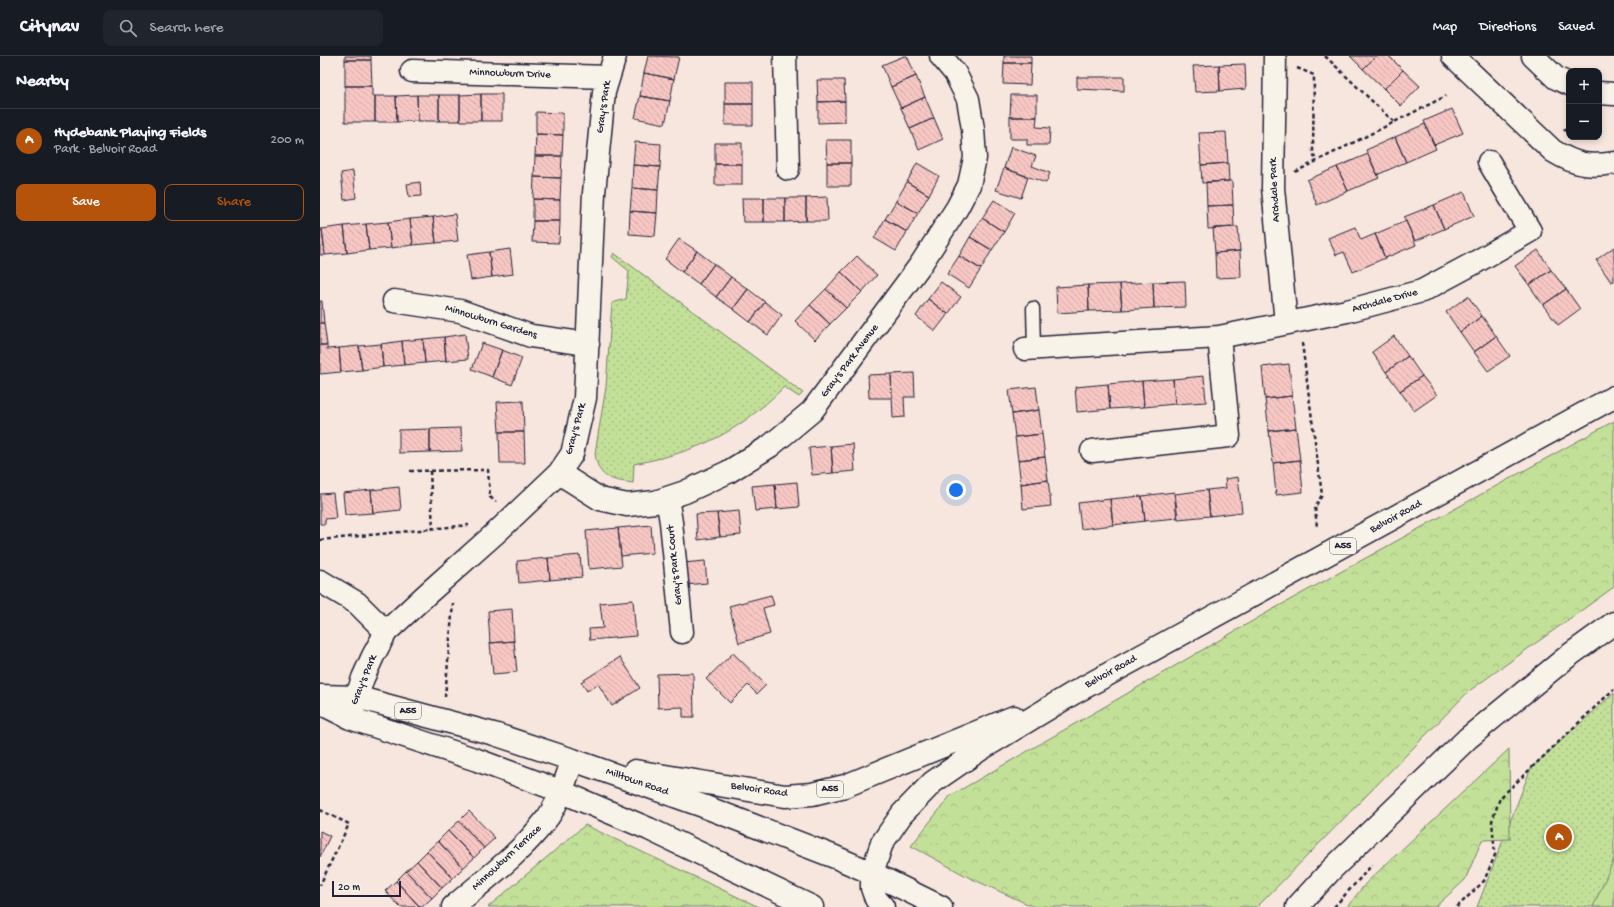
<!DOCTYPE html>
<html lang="en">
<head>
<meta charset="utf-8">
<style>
  :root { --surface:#171b24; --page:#20242c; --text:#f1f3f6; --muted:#9ea1a6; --line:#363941; --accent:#b45309 }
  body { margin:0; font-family:"Gochi Hand",sans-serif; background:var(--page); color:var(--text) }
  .controls { position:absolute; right:12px; top:12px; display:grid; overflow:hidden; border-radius:8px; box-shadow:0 2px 6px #0003 }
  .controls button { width:36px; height:36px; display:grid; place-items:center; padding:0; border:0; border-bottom:1px solid var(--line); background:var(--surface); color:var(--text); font:20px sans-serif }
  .scale { position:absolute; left:12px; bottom:10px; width:69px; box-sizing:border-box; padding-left:4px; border:2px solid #22223b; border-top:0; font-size:11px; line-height:14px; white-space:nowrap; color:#22223b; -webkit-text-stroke:3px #f7f3e8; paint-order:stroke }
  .you { position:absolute; left:636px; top:434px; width:14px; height:14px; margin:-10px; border:3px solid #fff; border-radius:50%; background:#1a73e8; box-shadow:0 0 0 6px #1a73e833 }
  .badge { display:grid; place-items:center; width:26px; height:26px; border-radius:50%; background:var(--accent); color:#fff; font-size:13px; font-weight:700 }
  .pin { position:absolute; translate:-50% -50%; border:2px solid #fff; box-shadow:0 1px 4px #0006 }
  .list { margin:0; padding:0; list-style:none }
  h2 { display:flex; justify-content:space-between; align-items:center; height:52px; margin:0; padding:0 16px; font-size:17px }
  h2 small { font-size:13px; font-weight:400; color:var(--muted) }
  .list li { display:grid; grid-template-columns:26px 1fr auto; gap:12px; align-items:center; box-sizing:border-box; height:64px; padding:0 16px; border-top:1px solid var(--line) }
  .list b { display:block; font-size:15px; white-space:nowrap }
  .list p { margin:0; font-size:13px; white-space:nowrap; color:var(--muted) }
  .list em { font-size:13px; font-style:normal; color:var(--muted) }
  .actions { display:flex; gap:8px; padding:12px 16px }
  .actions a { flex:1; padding:9px 0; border:1px solid var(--accent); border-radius:8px; text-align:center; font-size:14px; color:var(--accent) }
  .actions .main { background:var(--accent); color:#fff }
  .icon { flex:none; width:22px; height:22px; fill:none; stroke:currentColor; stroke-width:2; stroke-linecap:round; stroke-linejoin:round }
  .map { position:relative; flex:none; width:1294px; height:851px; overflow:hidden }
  header { display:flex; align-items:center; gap:24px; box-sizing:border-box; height:56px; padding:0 20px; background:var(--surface); border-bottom:1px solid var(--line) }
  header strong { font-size:19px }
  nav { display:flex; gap:22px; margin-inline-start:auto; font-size:14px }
  .search { width:280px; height:36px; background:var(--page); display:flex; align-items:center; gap:10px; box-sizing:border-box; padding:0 14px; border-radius:8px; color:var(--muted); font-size:15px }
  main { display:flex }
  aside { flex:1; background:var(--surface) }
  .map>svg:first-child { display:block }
  .grass { fill:url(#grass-dots); stroke:#72816a }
  .forest { fill:url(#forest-crowns); stroke:#72816a }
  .pitch { fill:#c3e098; stroke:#72816a }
  .building { fill:url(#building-back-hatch); stroke:#22223b }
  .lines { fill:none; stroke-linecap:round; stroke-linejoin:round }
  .service-casing { stroke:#22223b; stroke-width:15 }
  .minor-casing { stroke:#22223b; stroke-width:25 }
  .trunk-casing { stroke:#22223b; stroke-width:25 }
  .path { stroke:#22223b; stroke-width:2.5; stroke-dasharray:4 3; stroke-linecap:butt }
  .service { stroke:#f7f3e8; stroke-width:12 }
  .minor { stroke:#f7f3e8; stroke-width:22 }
  .trunk { stroke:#f7f3e8; stroke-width:22 }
  .labels { text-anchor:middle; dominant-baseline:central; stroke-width:3.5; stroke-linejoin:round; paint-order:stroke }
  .shield { fill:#f7f3e8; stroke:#62616f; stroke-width:1 }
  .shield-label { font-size:10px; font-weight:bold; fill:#22223b }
  .street-label { font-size:11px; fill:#22223b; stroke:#f7f3e8 }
</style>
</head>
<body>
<header>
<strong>Citynav</strong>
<div class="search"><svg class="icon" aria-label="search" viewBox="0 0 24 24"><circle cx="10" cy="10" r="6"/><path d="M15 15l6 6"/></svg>Search here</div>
<nav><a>Map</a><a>Directions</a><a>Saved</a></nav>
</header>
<main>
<aside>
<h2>Nearby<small></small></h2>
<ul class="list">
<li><span class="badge">A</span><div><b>Hydebank Playing Fields</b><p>Park · Belvoir Road</p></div><em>200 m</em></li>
</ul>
<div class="actions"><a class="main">Save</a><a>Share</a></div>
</aside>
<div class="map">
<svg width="1294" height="851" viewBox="0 0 1294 851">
  <defs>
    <pattern id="grass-dots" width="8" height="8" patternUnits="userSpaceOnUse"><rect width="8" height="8" fill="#c3e098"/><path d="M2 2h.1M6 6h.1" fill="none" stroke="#a7c084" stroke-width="1.8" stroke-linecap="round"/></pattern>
    <pattern id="forest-crowns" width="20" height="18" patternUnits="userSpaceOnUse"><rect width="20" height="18" fill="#c3e098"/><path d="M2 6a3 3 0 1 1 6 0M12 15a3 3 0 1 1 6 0" fill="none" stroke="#a7c084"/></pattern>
    <pattern id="building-back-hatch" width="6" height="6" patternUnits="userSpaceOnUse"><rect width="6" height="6" fill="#f7c7c3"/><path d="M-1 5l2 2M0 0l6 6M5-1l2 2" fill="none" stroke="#d3aba8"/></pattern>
  </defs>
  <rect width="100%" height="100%" fill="#f7e6dd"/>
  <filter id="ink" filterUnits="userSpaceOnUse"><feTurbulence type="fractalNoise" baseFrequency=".025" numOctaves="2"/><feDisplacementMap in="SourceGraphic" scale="8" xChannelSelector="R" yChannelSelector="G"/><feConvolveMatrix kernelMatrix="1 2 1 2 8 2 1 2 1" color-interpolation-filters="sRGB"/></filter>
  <g filter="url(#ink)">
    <path class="grass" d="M294,197L483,337L479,341L464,331C416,378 380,395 314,408L313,427C291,424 278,423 275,397L286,331L292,247L306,243L309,215L292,201Z
      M1294,637V851H1157L1211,712Z"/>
    <path class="forest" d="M1294,365V531L1149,635L937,851H714L650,822L591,790L630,740L948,556Z
      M1189,693L1190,783L1162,784L1145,824L1115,851H1027L1046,827Z
      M265,769L439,851H168Z"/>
    <path class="pitch" d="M1294,803V851H1273Z"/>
    <path class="building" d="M25,0H51V4H25Z
      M328,0L359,1L354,23L324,17Z
      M584,0H587L596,20L571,31L562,9Z
      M684,0H711V7H684Z
      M1030,0H1056L1043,13Z
      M1056,0H1069L1083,14L1064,33L1043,13Z
      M25,4H51L52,30H25Z
      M684,7H711L710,29L683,28Z
      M925,8L926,33L900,35L899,9Z
      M899,9L900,35L875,36L873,10Z
      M1083,14L1100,30L1081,50L1064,33Z
      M324,17L354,23L350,45L320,40Z
      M596,20L605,41L581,52L571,31Z
      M757,21H804V35L757,33Z
      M497,24H524L525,45L498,46Z
      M405,26H433V48H405Z
      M25,30H52V40H55V66H25Z
      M161,38H182V65H161Z
      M161,38V65H140V39Z
      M97,39H119V65H98Z
      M97,39L98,65L77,66L76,40Z
      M119,39H140V65H119Z
      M691,39H717V61H690Z
      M55,40H76L77,66H55Z
      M320,40L350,45L345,68L315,62Z
      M605,41L614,62L590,73L581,52Z
      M525,45V66L498,67V46Z
      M405,48H433V69H405Z
      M1132,53L1143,77L1114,89L1104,65Z
      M216,56L243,57V79L216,78Z
      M690,61H717L716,71L730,72L729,89H707V83H690Z
      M614,62L623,83L599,94L590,73Z
      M1105,68L1116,93L1086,106L1075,81Z
      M906,76L908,107L881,109L879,77Z
      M216,78L243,79L242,100H215Z
      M1075,81L1086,106L1057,119L1046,94Z
      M506,84H531V107H507Z
      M315,86L341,88L340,111L313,109Z
      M395,87H422V108H395Z
      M691,91L716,100L712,110L730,117L726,127L684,112Z
      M1048,98L1059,122L1028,135L1017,111Z
      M215,100H242L241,122L214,121Z
      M507,107H531V130H507Z
      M597,107L619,120L609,139L587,126Z
      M908,107L909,125L882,127L881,109Z
      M395,108H422V129H395Z
      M313,109L340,111L338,134L312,132Z
      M1017,111L1028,135L997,149L987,124Z
      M684,112L708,121L701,142L676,134Z
      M33,115L36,142L24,144L21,117Z
      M214,121L241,122L240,144L213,143Z
      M909,125H912L913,149L887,150L886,126Z
      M100,126L101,140L89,141L87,128Z
      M587,126L609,139L598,157L576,145Z
      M312,132L338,134L337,157L310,155Z
      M1144,136L1154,160L1124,173L1114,149Z
      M507,141L508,165H486V142Z
      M422,142H444V166H423Z
      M444,142H465V166H444Z
      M465,142H486V165L465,166Z
      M213,143L240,144V165H213Z
      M674,144L695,157L684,176L662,162Z
      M576,145L598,157L587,176L565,163Z
      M913,149L914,171L888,173L887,150Z
      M1114,149L1124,173L1095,185L1084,161Z
      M310,155L337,157L335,180L309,178Z
      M135,158L138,185L116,187L113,161Z
      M113,161L116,187L93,189L90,163Z
      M662,162L684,176L672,194L650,181Z
      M90,163L93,189L71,192L68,166Z
      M565,163L587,176L576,195L554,182Z
      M213,165H240L239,187L212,186Z
      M1086,165L1096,189L1065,202L1055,178Z
      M68,166L71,192L49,194L46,168Z
      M46,168L49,194L27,197L24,170Z
      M24,170L27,197L5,199L2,173Z
      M914,171H918L920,195L895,197L893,172Z
      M1035,171L1041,184L1055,178L1065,202L1033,216L1024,196L1016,199L1008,182Z
      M0,173H2L5,199H0Z
      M650,181L672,194L661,213L639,200Z
      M359,183L377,195L362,216L345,203Z
      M1294,191V225L1291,226L1276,204Z
      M190,193L193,218L172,221L169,196Z
      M1218,194L1231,214L1209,229L1195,210Z
      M377,195L394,208L379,228L362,216Z
      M920,195L921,221L896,222L895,197Z
      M169,196L172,221L151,224L147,199Z
      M537,200L557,219L542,236L521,216Z
      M639,200L661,213L649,232L627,218Z
      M394,208L411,221L396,241L379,228Z
      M1231,214L1246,233L1223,249L1209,229Z
      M521,216L542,236L526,252L506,233Z
      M411,221L428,233L413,253L396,241Z
      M865,225L866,251L834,252L833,226Z
      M621,226L641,241L628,258L608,243Z
      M833,226L834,252L802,254L800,228Z
      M800,228L802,254L769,255L768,229Z
      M768,229L769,255L737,257L736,231Z
      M428,233L445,246L430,266L413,253Z
      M506,233L526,252L510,268L490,249Z
      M1246,233L1260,253L1238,269L1223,249Z
      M1148,240L1162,260L1140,276L1126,256Z
      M608,243L628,258L615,275L596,260Z
      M0,245H2L4,267H0Z
      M445,246L462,259L448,279L430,266Z
      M490,249L510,268L495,284L475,265Z
      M1162,260L1176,280L1154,296L1140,276Z
      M0,267H4L7,289H0Z
      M145,278L148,303L126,305L124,281Z
      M1074,280L1088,300L1066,316L1052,296Z
      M1176,280L1190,300L1168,315L1154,296Z
      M124,281L126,305L105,307L103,283Z
      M103,283L105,307L84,309L82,285Z
      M82,285L84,309L63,311L61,288Z
      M162,287L182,294L172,321L152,313Z
      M61,288L63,311L42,314L39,290Z
      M0,289H7V293L19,292L21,316L0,318Z
      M39,290L42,314L21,316L19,292Z
      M182,294L202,302L192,329L172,321Z
      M1088,300L1102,320L1080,335L1066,316Z
      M969,308L972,340L945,343L942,311Z
      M594,317L595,341H584L585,361L573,362L571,318Z
      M571,318L572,342H549L548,319Z
      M884,320L886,346L855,348L853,323Z
      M1102,320L1117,339L1094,355L1080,335Z
      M853,323L855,348L824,351L822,325Z
      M822,325L824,351L790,353L788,328Z
      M788,328L790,353L757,356L755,331Z
      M716,331L719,354L692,358L689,334Z
      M972,340L976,372L949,375L945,343Z
      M203,345L204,376H179L177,346Z
      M719,354L722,378L695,381L692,358Z
      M141,372L142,395L110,396V373Z
      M976,372L980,404L953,407L949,375Z
      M110,373V396L79,397V374Z
      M179,376H204L205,407H180Z
      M722,378L725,401L698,404L695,381Z
      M533,388L535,415L513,417L511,390Z
      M511,390L513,417L492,419L489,392Z
      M725,401L728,424L701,428L698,404Z
      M980,404L983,436L956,439L953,407Z
      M918,421L922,456L890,460L887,434L906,432L905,423Z
      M728,424L731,450L703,453L701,428Z
      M477,426L479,451L457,453L455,428Z
      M455,428L457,453L435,455L432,430Z
      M79,431L81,454L53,457L51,434Z
      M51,434L53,457L25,459L23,437Z
      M887,434L890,460L858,463L855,438Z
      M854,436L857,462L825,465L822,440Z
      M13,437L16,462L5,463V468H0V438Z
      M822,440L825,465L793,469L790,443Z
      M790,443L793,469L761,473L758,447Z
      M419,455L421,479L400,481L397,457Z
      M397,457L400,481L378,484L376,458Z
      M331,469L333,497L301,500L298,472Z
      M298,472L302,510L269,513L266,475Z
      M260,499L262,521L230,524L228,502Z
      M228,502L230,524L199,527L197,505Z
      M385,505L387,527L365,529L363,507Z
      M451,539L454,549L443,552L450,578L419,587L409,550Z
      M313,544L316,580L270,584L269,573L283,572L280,547Z
      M192,553L194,585L170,587L168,555Z
      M194,585L197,616L173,618L170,587Z
      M413,597L446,629L437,638L428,629L410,647L386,623Z
      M300,601L320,632L292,650L278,628L267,635L261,626Z
      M373,617L374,661H363V651L338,652L337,618Z
      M149,755L175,782L164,792L139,765Z
      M139,765L164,792L154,802L128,775Z
      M0,775L10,780L0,801Z
      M128,775L154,802L143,812L118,785Z
      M118,785L143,812L133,822L107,795Z
      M107,795L133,822L122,832L97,805Z
      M97,805L122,832L112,842L86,815Z
      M86,815L112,842L102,851H100L76,825Z
      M76,825L100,851H80L65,835Z"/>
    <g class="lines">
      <defs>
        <path id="service" d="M713,252L714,293"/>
        <path id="minor" d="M465,0L468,113
          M955,0L953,132L966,267
          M1133,0L1233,95C1256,109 1269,111 1294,107
          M1213,0L1236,22L1249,28
          M92,15L288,21
          M1279,37L1294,38
          M74,245L140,255L211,280L268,288
          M705,293L899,281L1027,255L1102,235L1156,206L1210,175L1169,106
          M772,395L909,380L899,281
          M239,417L280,443L307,449L335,446L365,436L408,416L450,390L492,355L601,208L637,152L649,129L655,102L653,73L648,43L635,17L621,0
          M347,442L351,466L362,576
          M0,525L37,547L66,576
          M31,659L43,622L53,600L66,576L107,538L179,474L239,417L252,398L265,342L274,137L284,36L295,0
          M133,851C163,825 201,797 225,765C239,748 245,724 253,704"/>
        <path id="trunk" d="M0,640L36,641L174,678L253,704L383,750L515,801L552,817L621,851
          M0,647L30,662L157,704L240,735L329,773L492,851
          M315,715L465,740L492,738L525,730L694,661
          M563,851L556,843L552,832V817L562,787L582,758L613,726L661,693L752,638L1294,341
          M977,851L1012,813L1148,682L1247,601L1294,567"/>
      </defs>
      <use href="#service" class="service-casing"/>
      <use href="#minor" class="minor-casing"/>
      <use href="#trunk" class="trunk-casing"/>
      <path class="path" d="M1005,0L1074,66
        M977,12L994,19L993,96L996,105
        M1244,75L1249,70
        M975,116L1126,40
        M982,287L1002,439L995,451L997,472
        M90,415L168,414L170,441L176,446
        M110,415L113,473
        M0,484L149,469
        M125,641L133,547
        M0,754L29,768L0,829
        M1014,851L1052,809
        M1137,851L1164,825L1175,799L1172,765L1180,742L1294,633"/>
      <use href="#service" class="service"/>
      <use href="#minor" class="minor"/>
      <use href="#trunk" class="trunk"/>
    </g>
  </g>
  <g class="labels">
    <g class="shield">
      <rect x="1010" y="482" width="26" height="16" rx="3"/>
      <rect x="75" y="647" width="26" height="16" rx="3"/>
      <rect x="497" y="725" width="26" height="16" rx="3"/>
    </g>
    <g class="shield-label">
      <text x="1023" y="490">A55</text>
      <text x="88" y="655">A55</text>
      <text x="510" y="733">A55</text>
    </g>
    <g class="street-label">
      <text transform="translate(190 18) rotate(2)">Minnowburn Drive</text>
      <text transform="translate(284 51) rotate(-82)">Gray's Park</text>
      <text transform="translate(955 134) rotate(-93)">Archdale Park</text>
      <text transform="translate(1065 245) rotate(-15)">Archdale Drive</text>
      <text transform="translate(171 266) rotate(17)">Minnowburn Gardens</text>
      <text transform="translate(530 305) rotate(-53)">Gray's Park Avenue</text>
      <text transform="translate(256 373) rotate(-75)">Gray's Park</text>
      <text transform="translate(1076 461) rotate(-29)">Belvoir Road</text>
      <text transform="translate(355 509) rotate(-96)">Gray's Park Court</text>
      <text transform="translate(791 616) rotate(-29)">Belvoir Road</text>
      <text transform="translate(44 624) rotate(-68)">Gray's Park</text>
      <text transform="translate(317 726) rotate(19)">Milltown Road</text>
      <text transform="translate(439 734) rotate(8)">Belvoir Road</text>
      <text transform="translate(187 802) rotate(-43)">Minnowburn Terrace</text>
    </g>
  </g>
</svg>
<div class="controls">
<button>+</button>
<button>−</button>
</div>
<div class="scale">20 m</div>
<div class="you"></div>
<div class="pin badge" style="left:1239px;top:781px">A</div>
</div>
</main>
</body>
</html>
